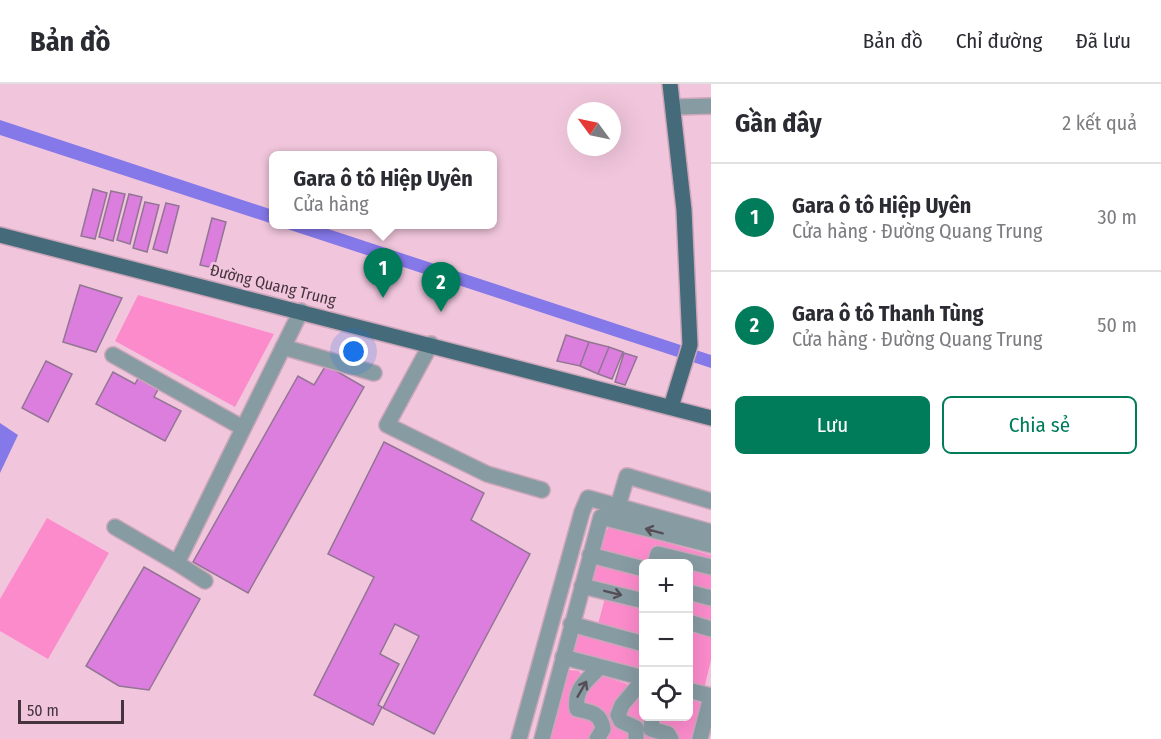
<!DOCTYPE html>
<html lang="vi">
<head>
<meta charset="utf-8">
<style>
  :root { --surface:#fff; --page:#f7f7f7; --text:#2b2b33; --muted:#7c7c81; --line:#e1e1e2; --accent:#007c5a }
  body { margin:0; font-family:"Fira Sans Condensed",sans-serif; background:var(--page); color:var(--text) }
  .controls { position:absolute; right:18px; bottom:18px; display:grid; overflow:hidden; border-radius:9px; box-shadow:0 6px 24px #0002 }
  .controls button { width:54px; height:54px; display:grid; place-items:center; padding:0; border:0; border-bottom:2px solid var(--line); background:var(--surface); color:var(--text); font:30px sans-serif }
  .compass { position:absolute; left:567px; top:18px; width:54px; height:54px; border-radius:50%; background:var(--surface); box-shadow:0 6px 24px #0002; rotate:303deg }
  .scale { position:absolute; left:18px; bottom:15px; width:106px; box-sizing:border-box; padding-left:6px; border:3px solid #45343d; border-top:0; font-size:16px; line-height:21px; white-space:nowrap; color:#45343d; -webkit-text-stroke:4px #f1c6dc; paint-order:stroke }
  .you { position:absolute; left:354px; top:268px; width:21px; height:21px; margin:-15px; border:4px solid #fff; border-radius:50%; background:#1a73e8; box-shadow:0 0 0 9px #1a73e833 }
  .badge { display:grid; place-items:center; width:39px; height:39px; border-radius:50%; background:var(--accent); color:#fff; font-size:20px; font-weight:700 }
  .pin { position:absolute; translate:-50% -50px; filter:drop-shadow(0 2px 3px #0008) }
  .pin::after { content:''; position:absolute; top:32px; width:21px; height:18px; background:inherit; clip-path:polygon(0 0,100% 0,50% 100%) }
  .popup { position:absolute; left:269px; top:67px; width:228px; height:78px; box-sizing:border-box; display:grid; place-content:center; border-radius:9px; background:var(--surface); filter:drop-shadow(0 2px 4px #0005); font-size:20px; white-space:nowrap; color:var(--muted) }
  .popup b { font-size:22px; color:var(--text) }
  .popup::after { content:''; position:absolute; left:50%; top:100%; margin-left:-12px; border:12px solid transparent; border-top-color:var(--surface) }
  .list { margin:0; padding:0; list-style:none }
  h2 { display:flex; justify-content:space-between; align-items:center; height:78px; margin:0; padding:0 24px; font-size:26px }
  h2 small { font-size:20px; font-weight:400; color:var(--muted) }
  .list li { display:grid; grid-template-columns:39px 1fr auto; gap:18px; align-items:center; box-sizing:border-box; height:108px; padding:0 24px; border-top:2px solid var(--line) }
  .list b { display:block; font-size:22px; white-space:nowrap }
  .list p { margin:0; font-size:20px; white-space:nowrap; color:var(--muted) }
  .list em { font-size:20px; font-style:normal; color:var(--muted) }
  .actions { display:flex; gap:12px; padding:18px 24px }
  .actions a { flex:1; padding:14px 0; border:2px solid var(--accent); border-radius:9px; text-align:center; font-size:21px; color:var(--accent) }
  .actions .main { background:var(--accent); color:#fff }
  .icon { flex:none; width:33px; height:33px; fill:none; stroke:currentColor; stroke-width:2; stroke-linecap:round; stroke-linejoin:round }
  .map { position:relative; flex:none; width:711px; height:655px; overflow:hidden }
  header { display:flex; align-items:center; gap:36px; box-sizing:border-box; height:84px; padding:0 30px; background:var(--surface); border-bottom:2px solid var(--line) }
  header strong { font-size:28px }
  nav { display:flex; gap:33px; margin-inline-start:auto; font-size:21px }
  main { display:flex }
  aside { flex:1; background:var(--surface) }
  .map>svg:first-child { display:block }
  .green { fill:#fc8bcc }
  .water { fill:#8578e9 }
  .building { fill:#db7ede; stroke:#927593; stroke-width:1.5 }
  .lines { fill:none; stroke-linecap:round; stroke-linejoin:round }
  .minor-casing { stroke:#cba6b9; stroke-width:18 }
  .major-casing { stroke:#cba6b9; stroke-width:18 }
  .minor { stroke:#879ba3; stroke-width:15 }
  .major { stroke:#456a79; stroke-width:15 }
  .oneway { stroke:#564e56 }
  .labels { text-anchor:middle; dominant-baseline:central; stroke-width:5; stroke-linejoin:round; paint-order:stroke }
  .street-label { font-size:16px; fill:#45343d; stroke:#f1c6dc }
</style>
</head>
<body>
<header>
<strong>Bản đồ</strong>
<nav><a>Bản đồ</a><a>Chỉ đường</a><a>Đã lưu</a></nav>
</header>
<main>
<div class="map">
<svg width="711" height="655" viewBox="0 0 711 655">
  <rect width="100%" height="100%" fill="#f1c6dc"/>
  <path class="green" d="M138,211L274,250L235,323L115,257Z
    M47,434L109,469L48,575L0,547V515Z
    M609,443L711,471V476L655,461L650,479L601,471L599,457Z
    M596,480L643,492V512L591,498Z
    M688,482L711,488V510L689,504Z
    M688,512L711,518V536L689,530Z
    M605,514L643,524V552L598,540Z
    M688,546L711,551V576L704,605L689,601Z
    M577,548L643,565V589L572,569Z
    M571,586L579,587L582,591L570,605L569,623L574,629L592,634L596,646L588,655H548L565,587Z
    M598,590L627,600V605L611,628L613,636L630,645L631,655H603L610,637L597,622L582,619L586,603Z
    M643,604L644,632L647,633L665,655H643V645L622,626Z
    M689,615L701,619L691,655H677L656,640L658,633L688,632Z"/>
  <path class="water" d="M0,36L273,126V140L0,51Z
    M275,141H316L711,271V284Z
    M0,339L18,351L0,389Z"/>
  <path class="building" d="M93,105L107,109L95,155L81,152Z
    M111,107L125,110L113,157L99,153Z
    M129,110L142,113L130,160L117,156Z
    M145,118L159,121L147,168L133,164Z
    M166,119L179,122L167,169L153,165Z
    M212,134L226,138L214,184L200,181Z
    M80,201L122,214L96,268L63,258Z
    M566,251L589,258L580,282L557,277Z
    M589,258L609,263L598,290L580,282Z
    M609,263L623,268L612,295L598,290Z
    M624,269L637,273L625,301L615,298Z
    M46,277L72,290L48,338L22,324Z
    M326,281L364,303L248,509L193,478L298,292L314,301Z
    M142,287L162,298L154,313L181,327L165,357L96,320L113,288L135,300Z
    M384,358L484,409L471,436L530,470L434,650L383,624L419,552L395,540L380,570L399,580L378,621L382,623L373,641L314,611L374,493L328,470Z
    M144,483L200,515L149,606L119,602L86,582Z"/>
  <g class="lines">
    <defs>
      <path id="minor" d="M673,23L711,22
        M431,260L387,341L487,390L542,406
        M283,263L374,289
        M113,271L243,344
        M618,422L627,392L711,417
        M115,443L177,479L301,227
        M590,471L644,485
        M177,479L205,497
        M655,480L658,470L711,483
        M582,502L644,517
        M688,508L711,514
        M688,538L711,545
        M571,540L644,560
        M563,573L644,594
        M688,606L711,612
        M652,632L651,645L668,650L671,655
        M519,655L582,428L588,414L711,448
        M542,655L601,433L711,461
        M597,655L603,645C601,629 591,628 577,625C574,605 587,596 600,583
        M636,655V644L621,637L618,631L622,621L644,595
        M700,655L711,613"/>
      <path id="major" d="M670,0L684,126L690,261L671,323
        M0,151L711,334"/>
    </defs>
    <use href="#minor" class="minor-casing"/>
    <use href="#major" class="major-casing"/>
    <use href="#minor" class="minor"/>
    <use href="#major" class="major"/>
  </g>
  <defs><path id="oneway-shaft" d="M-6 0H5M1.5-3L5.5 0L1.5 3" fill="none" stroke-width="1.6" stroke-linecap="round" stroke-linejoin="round" transform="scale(1.5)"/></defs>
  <g class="oneway">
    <use href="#oneway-shaft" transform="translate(654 447) rotate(-165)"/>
    <use href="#oneway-shaft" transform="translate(613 509) rotate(14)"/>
    <use href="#oneway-shaft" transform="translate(582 605) rotate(-60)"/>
  </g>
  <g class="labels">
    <g class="street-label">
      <text transform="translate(273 201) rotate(14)">Đường Quang Trung</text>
    </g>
  </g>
</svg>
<div class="controls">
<button>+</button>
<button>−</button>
<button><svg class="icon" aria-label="locate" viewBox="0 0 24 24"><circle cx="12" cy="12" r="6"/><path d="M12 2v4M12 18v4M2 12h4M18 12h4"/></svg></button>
</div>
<svg class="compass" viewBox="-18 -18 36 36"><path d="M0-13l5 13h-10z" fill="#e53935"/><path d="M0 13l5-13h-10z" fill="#7c7c81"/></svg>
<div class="scale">50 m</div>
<div class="you"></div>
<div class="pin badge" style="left:383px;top:214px">1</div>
<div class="popup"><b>Gara ô tô Hiệp Uyên</b>Cửa hàng</div>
<div class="pin badge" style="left:441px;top:228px">2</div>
</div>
<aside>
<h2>Gần đây<small>2 kết quả</small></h2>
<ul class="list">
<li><span class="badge">1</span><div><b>Gara ô tô Hiệp Uyên</b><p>Cửa hàng · Đường Quang Trung</p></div><em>30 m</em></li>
<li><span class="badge">2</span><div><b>Gara ô tô Thanh Tùng</b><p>Cửa hàng · Đường Quang Trung</p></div><em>50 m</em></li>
</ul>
<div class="actions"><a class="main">Lưu</a><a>Chia sẻ</a></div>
</aside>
</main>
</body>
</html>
